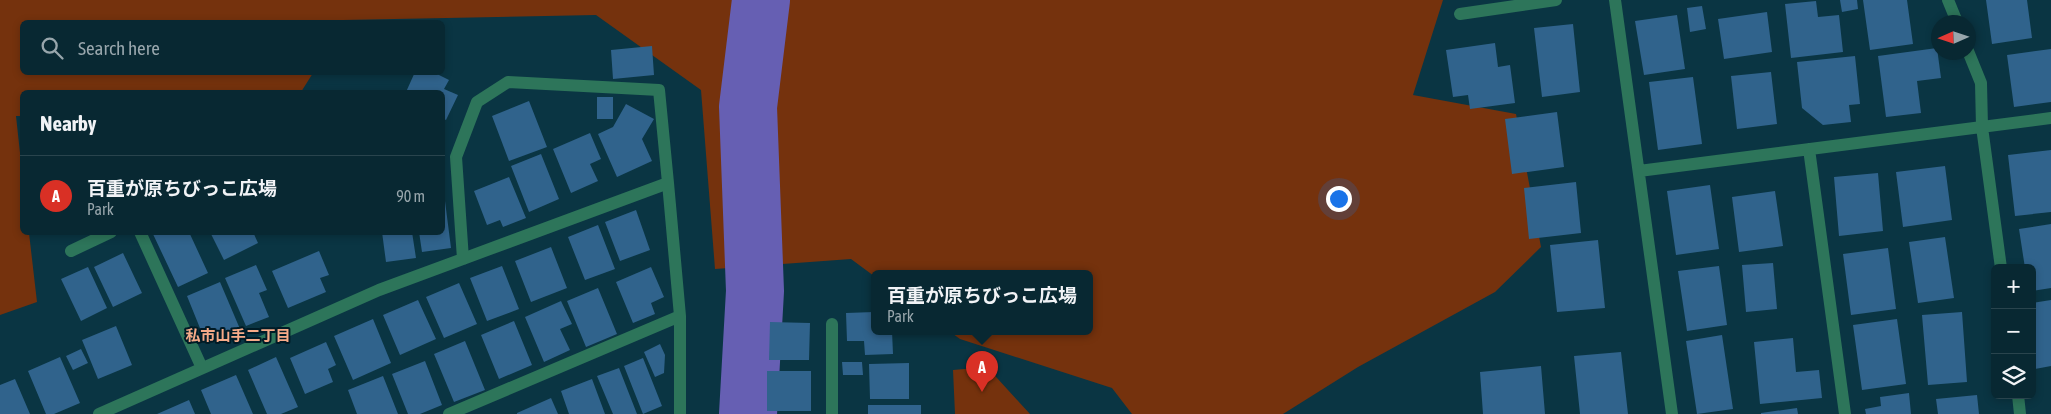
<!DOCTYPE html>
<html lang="en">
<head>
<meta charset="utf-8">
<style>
  :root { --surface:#082832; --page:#16343e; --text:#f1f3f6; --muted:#98a6ac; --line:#29444d; --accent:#d93025 }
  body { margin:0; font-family:"Asap Condensed","Noto Sans JP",sans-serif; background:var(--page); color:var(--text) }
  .controls { position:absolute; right:15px; bottom:15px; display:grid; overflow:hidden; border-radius:8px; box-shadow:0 2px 8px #0003 }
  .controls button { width:45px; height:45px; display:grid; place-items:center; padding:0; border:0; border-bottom:1px solid var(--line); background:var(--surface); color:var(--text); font:25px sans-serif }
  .compass { position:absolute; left:1931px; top:15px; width:45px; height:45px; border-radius:50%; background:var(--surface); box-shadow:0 2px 8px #0003; rotate:267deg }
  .you { position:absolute; left:1338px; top:198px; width:18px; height:18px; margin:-12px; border:4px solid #fff; border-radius:50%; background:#1a73e8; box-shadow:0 0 0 8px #1a73e833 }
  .badge { display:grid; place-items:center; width:32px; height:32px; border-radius:50%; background:var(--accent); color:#fff; font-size:16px; font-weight:700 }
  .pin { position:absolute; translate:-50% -41px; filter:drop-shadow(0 1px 2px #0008) }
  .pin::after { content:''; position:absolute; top:26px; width:18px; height:15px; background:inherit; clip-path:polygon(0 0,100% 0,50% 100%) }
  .popup { position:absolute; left:871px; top:270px; width:222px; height:65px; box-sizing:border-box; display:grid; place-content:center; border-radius:8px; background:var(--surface); filter:drop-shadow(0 1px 4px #0005); font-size:16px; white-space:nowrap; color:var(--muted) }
  .popup b { font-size:19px; color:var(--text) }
  .popup::after { content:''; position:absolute; left:50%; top:100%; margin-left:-10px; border:10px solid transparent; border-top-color:var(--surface) }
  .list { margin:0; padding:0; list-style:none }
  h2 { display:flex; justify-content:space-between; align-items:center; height:65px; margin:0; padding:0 20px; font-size:21px }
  h2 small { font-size:16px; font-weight:400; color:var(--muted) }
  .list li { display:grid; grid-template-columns:32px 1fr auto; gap:15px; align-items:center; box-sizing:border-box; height:80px; padding:0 20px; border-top:1px solid var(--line) }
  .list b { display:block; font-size:19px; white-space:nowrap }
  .list p { margin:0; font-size:16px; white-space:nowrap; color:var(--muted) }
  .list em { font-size:16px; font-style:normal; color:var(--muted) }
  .icon { flex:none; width:28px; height:28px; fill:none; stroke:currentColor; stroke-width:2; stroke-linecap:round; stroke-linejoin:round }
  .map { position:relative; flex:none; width:2051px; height:414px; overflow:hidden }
  .search { position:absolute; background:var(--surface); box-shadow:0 2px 8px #0003; left:20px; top:20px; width:425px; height:55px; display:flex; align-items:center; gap:12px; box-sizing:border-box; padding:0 18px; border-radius:8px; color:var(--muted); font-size:19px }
  .panel { position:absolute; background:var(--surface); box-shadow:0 2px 8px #0003; left:20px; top:90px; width:425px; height:145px; border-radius:8px }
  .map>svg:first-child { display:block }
  .green { fill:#75320d }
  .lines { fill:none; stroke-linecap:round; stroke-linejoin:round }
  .river { stroke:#665fb3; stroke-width:58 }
  .building { fill:#30638c }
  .minor { stroke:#2d755a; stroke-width:12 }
  .labels { text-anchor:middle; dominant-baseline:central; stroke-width:4; stroke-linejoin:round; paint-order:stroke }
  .neighbourhood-label { font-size:15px; font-weight:bold; fill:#f5aa88; stroke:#001b26 }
</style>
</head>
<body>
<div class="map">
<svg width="2051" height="414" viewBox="0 0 2051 414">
  <rect width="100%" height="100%" fill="#0a3543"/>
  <path class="green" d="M0,0H1443L1413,95L1516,114L1541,247L1495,292L1358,367L1283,414H1132L1112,388L960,339L949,331H1090V273H874V276L851,259L715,269L701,90L596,15L344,20L342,22H22V72L313,73L301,92H22V116H16L22,171V232L29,233L37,302L0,315Z
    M987,367L1030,414H955L953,370Z"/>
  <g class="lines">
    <path class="river" d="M748,414L755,291L748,107L761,0"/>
  </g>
  <path class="building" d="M1840,0H1857L1858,9L1842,12Z
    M1863,0H1907L1913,44L1870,50Z
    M1986,0H2027L2032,38L1992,44Z
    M1816,1L1818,17L1839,15L1843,52L1791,58L1785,4Z
    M1702,6L1706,29L1690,32L1687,8Z
    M1767,12L1772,52L1724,59L1718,19Z
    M1677,15L1685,69L1644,75L1635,21Z
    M1573,24L1580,92L1542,97L1534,28Z
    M1495,43L1498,67L1510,65L1515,103L1470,109L1468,95L1453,97L1446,50Z
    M652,46L654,75L613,79L611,50Z
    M1937,48L1941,78L1917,81L1921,113L1886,117L1878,56Z
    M2051,49V102L2014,107L2007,55Z
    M1855,56L1860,104L1849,105L1851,122L1823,125L1802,108L1797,62Z
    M415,72H433L449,80L444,89L458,95L446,120L442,118V92H406Z
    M1771,72L1777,124L1737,129L1731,76Z
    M1693,77L1702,144L1658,150L1649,82Z
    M597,97H613V119H597Z
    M529,101L547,147L509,161L492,116Z
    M626,104L654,119L642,139L652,161L617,177L598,134L613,127Z
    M1557,112L1564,167L1512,174L1505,119Z
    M590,133L601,159L590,164L598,181L571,193L553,149Z
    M2051,150V212L2015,216L2008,155Z
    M541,154L559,199L529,212L511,166Z
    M1945,166L1952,220L1903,227L1896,172Z
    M1878,173L1883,231L1839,236L1834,177Z
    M509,177L526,218L503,227L500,220L487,225L474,191Z
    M1576,182L1581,233L1529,239L1524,188Z
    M1710,185L1719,249L1676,255L1667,191Z
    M1775,191L1783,246L1739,252L1732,197Z
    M442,201H445L451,248L422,252L419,232H442Z
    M636,210L650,250L620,261L605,222Z
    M2051,224V288L2032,291V268H2025L2019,229Z
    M598,225L615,269L585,280L568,237Z
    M152,232H189L208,273L178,287Z
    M210,232H253L258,243L224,260Z
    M382,232H412L416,258L386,262Z
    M1945,237L1954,298L1918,303L1909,242Z
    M1598,240L1605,308L1557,312L1550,245Z
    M551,247L567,288L531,302L515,261Z
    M1888,248L1896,309L1851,315L1843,254Z
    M319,251L329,275L320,278L326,292L288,308L272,271Z
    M123,253L142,293L113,307L94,267Z
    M1773,263L1777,309L1746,312L1742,265Z
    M256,265L267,290L259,293L269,317L246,326L225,278Z
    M502,266L519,309L487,321L470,278Z
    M1719,266L1727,325L1687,331L1678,271Z
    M88,267L107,308L81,321L61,279Z
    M651,267L664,297L651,303L655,314L633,323L616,282Z
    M220,282L240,329L206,343L187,296Z
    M459,283L477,324L444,338L426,297Z
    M598,288L617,334L586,347L567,301Z
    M418,300L436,339L400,355L383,315Z
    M2051,300V366L2035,369L2032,348V303Z
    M561,301L572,324L560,329L570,350L544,362L525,317Z
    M874,312V331H892L893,354L865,355L864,341H847L846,313Z
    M1962,312L1967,382L1928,385L1922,315Z
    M373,319L391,363L353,380L334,336Z
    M1897,319L1906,384L1862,390L1853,325Z
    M514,321L532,365L499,379L481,335Z
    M770,322L810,323L809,360H769Z
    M116,326L132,365L98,379L82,340Z
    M1722,335L1733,409L1697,414L1686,341Z
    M1793,338L1796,372L1819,370L1822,398L1760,404L1754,342Z
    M465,341L485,390L454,402L434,354Z
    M326,342L336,365L328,369L333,382L305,394L290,358Z
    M660,344L665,355L664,373L655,377L644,352Z
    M81,349L88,363L73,370L66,356Z
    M1621,352L1628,414H1580L1574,356Z
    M60,357L80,403L54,414H46L28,371Z
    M276,357L298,407L281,414H267L248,370Z
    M643,358L662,406L643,414L624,366Z
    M425,361L442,405L420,414H408L392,374Z
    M842,362H862L863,375H843Z
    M909,363V399H870L869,364Z
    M1541,366L1545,414H1483L1480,372Z
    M619,368L637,414H613L597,376Z
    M767,371H811V411H767Z
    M236,375L253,414H211L201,390Z
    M383,376L398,414H357L348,390Z
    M15,379L30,414H0V385Z
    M592,379L605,414H569L561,391Z
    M1909,393L1911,414H1866L1865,409L1881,406L1880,397Z
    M1977,395L1979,414H1938L1936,399Z
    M551,398L558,414H517V413Z
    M189,400L195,414H157Z
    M868,405H921V414H868Z
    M1797,408L1798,414H1761V413Z"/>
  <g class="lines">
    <path class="minor" d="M1615,0L1672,414
      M1948,0L1957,22
      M1460,14L1556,0
      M1968,51L1981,83L1982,127L2001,268
      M1809,149L1845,414
      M1639,171L2051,118
      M140,232L202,368
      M71,251L111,232
      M463,259L456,157L477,102L508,82L659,90L668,183
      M832,324V414
      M2018,395L2020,414
      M99,414L379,290L668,183L680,316V414
      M449,414L680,316"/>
  </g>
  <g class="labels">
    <g class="neighbourhood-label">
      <text x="238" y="335">私市山手二丁目</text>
    </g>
  </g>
</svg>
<div class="controls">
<button>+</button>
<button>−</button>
<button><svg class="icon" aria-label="layers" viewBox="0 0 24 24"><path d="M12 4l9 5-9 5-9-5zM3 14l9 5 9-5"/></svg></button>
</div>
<svg class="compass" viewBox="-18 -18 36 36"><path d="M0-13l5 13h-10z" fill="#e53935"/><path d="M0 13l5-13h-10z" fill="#98a6ac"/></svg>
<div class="you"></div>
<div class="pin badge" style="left:982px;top:392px">A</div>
<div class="popup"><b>百重が原ちびっこ広場</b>Park</div>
<div class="search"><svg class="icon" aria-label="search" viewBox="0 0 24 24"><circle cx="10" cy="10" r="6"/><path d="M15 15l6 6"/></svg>Search here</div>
<section class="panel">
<h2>Nearby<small></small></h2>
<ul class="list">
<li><span class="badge">A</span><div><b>百重が原ちびっこ広場</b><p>Park</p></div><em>90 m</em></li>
</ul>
</section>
</div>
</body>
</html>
